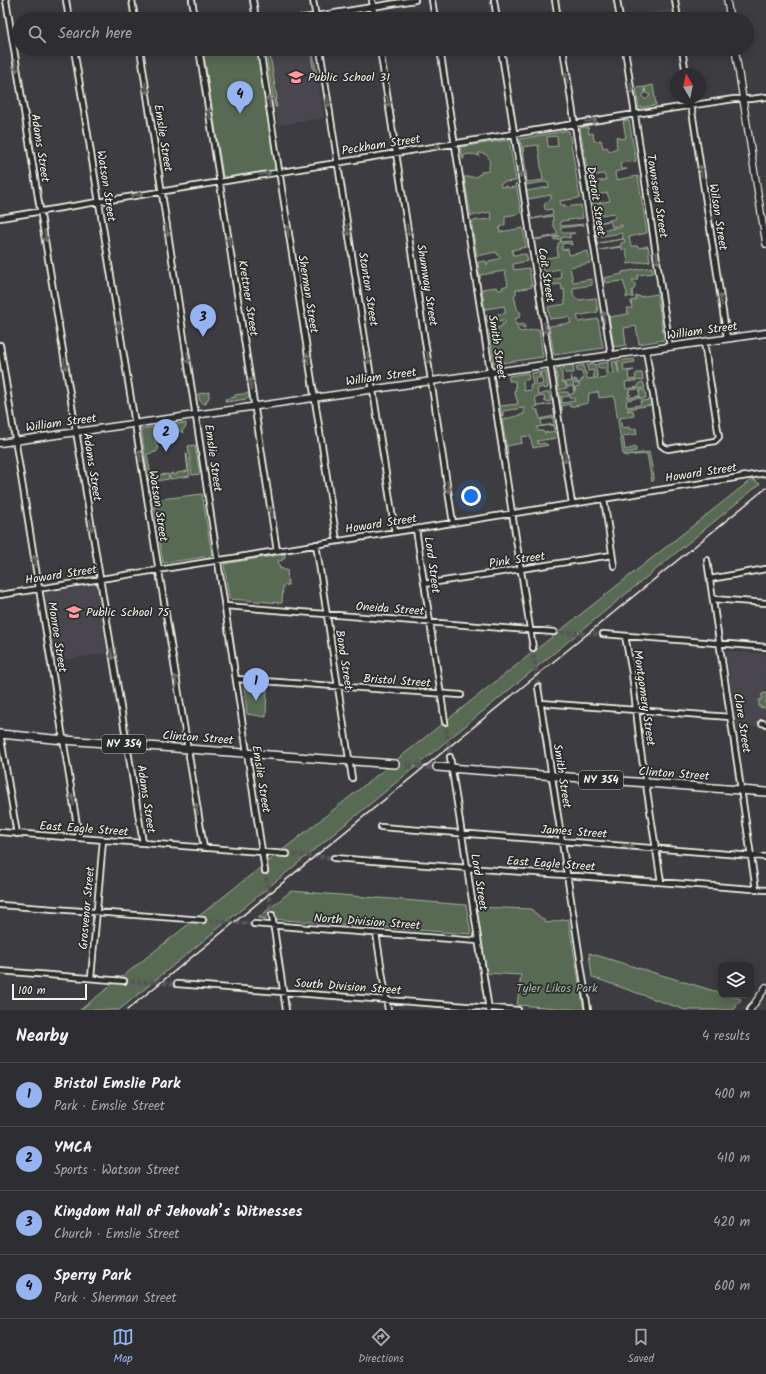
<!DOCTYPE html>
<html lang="en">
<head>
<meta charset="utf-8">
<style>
  :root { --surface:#2e2d31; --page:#363539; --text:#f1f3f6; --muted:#a7a8ab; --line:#49494d; --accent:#95b2f1 }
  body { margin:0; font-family:Kalam,sans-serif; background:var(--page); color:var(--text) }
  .controls { position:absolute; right:12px; bottom:12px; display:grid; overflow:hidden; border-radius:8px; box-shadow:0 2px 10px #0003 }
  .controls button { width:36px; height:36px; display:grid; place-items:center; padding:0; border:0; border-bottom:1px solid var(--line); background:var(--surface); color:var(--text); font:20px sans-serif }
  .compass { position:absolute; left:670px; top:68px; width:36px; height:36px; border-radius:50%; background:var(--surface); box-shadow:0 2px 10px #0003; rotate:351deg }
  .scale { position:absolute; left:12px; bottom:10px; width:75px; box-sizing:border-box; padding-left:4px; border:2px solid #f4f1e8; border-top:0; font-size:11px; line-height:14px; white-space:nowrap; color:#f4f1e8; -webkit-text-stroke:3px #2a2d2e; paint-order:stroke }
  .you { position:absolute; left:471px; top:496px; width:14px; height:14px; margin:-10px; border:3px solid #fff; border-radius:50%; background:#1a73e8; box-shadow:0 0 0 6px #1a73e833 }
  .badge { display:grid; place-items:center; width:26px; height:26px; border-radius:50%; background:var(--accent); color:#111; font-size:13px; font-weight:700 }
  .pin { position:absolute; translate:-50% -33px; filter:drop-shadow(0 1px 2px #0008) }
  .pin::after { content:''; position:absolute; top:21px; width:14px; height:12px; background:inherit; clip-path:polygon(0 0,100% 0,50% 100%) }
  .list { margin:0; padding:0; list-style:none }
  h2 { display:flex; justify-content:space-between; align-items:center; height:52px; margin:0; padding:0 16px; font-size:17px }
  h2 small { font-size:13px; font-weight:400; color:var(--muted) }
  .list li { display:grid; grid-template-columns:26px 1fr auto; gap:12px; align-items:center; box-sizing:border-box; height:64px; padding:0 16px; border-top:1px solid var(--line) }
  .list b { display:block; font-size:15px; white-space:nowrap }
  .list p { margin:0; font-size:13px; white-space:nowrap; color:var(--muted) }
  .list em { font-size:13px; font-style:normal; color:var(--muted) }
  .icon { flex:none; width:22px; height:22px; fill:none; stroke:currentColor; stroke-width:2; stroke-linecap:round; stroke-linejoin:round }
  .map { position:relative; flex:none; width:766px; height:1010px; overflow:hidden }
  .search { position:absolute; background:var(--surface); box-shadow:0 2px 10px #0003; left:12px; right:12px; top:12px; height:44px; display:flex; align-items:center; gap:10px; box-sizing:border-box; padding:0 14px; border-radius:22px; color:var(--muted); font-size:15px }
  .sheet { height:308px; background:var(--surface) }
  nav { display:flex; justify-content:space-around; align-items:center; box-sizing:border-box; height:56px; border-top:1px solid var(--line); background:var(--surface); font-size:11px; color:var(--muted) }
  nav a { display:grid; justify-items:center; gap:2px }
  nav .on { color:var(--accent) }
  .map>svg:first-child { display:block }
  .built { fill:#4a464e }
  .green { fill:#596a53; stroke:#a6ae9e; fill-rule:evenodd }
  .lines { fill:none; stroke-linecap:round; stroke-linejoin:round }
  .minor-tunnel { stroke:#58575a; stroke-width:4.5; stroke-dasharray:4.5 2; stroke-linecap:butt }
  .primary-tunnel { stroke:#58575a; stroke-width:7; stroke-dasharray:7 3.5; stroke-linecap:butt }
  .minor-casing { stroke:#f4f1e8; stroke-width:8 }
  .tertiary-casing { stroke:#f4f1e8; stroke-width:8 }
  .secondary-casing { stroke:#f4f1e8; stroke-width:9 }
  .primary-casing { stroke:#f4f1e8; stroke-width:10 }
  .minor { stroke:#2a2d2e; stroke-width:4.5 }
  .tertiary { stroke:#2a2d2e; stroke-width:5.5 }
  .secondary { stroke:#2a2d2e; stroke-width:6 }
  .primary { stroke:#2a2d2e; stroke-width:7 }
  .rail { stroke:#f4f1e8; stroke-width:1.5 }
  .oneway { stroke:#71726f }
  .labels { text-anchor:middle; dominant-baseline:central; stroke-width:3.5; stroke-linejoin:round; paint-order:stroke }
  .shield { fill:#2a2d2e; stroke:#b7b6b0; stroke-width:1 }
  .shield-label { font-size:11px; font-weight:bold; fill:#f4f1e8 }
  .poi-label { font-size:12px; fill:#f4f1e8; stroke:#2a2d2e; text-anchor:start }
  .street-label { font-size:12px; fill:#f4f1e8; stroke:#2a2d2e }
  .park-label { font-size:12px; fill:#aeb4a5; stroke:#2a2d2e }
</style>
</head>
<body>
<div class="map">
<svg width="766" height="1010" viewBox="0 0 766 1010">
  <rect width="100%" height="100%" fill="#3d3c41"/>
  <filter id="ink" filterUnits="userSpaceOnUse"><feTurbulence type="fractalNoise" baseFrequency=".025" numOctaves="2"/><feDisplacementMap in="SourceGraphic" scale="8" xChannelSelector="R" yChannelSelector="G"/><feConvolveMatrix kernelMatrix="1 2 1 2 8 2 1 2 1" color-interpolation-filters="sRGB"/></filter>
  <g filter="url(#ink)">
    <path class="built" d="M669,9L671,19H650L649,13Z
      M265,49H313L324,118L278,125Z
      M97,584L107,653L55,661L44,593Z
      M726,651L766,654V728L745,726V729L737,730Z"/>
    <path class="green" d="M203,49H257L275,167L274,170L227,177L223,176Z
      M265,49H269L277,99H275L277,107H275Z
      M313,54L318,79L315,80L311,55Z
      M653,85L656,105L639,108L636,88L644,87L645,93L642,96L646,100L650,95L646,93L645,87Z
      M629,120L636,161L620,163L621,169H627L615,172L616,180L638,176L647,233L629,237L631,246H638L639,248L648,246L650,261L628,264L626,249L622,250V247L600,250L621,246V243L625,242L624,239L598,243L623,239L622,233L597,237L596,231L622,227V225L612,227L610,221L593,224L614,219L615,218L614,213L594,216L591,204L610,201L607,193L591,196L588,183L606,180L604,174L588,176L580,128L588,127L589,134L593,133L594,141L601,140L603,148L607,147L609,151L617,148L616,137L618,136L619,139L626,138L623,121Z
      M564,131H569L580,198L560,201L561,205H565V207L581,205L583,218L562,221L560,222L561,226L584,224V225L560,228L563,233H575L570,234V238L565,237L561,238V242L571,241L572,245L567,243L562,244V250L568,249L569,255L588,251L590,263L570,267L573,282L592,279V285L573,288C573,293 573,298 578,300L596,298L598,312L577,316L579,322L598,319L603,348L554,355L549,326L571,323L569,317L550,319L548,307L565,304L564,289L562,290L561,284L545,286L544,282L561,278L560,269L543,272L541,259L558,256L557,247H558V243L561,242L560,239L554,240V238L559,236L536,240L535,239L553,236L558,233L553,225V216L532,219L553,214L552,209L546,210L545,209L544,205L551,199V195L529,199L528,197H527L526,191L549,187L548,183L544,182L526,185L525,183L527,182L520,139ZM557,136L558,146L548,147L547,137ZM538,145L543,180L527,182L523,147Z
      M509,140L516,181L504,182L500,184L501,187L507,186L508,188L515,187L516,183L521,212L519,214L505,216V225L500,227L499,230L500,232L523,228L526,247L512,250L513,255L526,254L528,261L513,264L514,270L529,268L532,287L516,290V294L514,295L517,309L521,313L520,317L515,319L516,325L524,324L525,328L521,327L517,328L518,330L521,332L539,329L543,357L494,364L489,330L497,329V328L502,326V324L505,323V320L487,322L486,316L506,313L504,306L486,309L485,310L482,289L496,287L499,290L503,289L502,287L508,285L505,271L480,275V279L478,262L486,261L487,265L489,261L498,259L500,258L496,252L477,256L472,226L473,223L471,221L492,219L490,212L471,216L464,177H476L478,175L481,174V172L489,171C489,161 492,154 479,153L478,154L480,156H479C474,154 470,153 463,156L464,159H463L460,147Z
      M652,267L653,273L638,275L637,280H632L635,284V288L632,291L633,298L630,296L626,298L627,293L623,281L605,283L604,278L622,274V272Z
      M657,294L664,340L639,344L636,326L624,328L626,345L614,347L609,317L628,314L627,308H632L631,301L636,300V296H639V297Z
      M634,359L635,362L623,364L624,371L634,370L628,372L629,380L636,379L635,375L637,373H642L643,380L625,382L626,389L638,387L639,383L643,382L645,388L630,390V392H628L629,394L631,395L628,396V398L639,396L640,390H645L646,398L640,399L639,396V398L627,400L626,402L627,407L640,405L641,401L651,400V405L628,409V411L633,410L634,416L620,418L622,428L629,427L630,430L636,428L637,434L623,436L625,450L636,447V451L625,453L626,455L649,452L654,477V480L652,482L647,454L626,456L623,454L614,396L599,398L598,392L589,393L588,403L570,407L569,404L562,406V411L560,398L561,397H560L559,392H568L569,395L574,393L573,386L568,387L565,382L572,381L571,375L575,391V387L579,386V384H575L574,379L577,380V383L581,382V380H583L582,372L577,371L576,367L584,365V372H586L587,379L596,378L594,377L593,370L588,371L587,365L595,364L598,379L606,378L605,368H598L597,364L608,362V374H614L612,362L616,361L619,374L617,361ZM570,396L571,399L574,398L575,401L562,403V397Z
      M573,365L574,373H565L562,366Z
      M557,367H560L562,374V382H564L567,388L559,390L556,370Z
      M546,371L548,388L544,389L543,387L537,389L538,395L549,392L551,401L547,402L546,400L545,402L544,396L535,397L537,406L551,404L534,407L535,410H538V413H537L539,414L540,419L553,416L554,423L553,418L541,420L542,426L554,424L555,430H554L553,425L537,427L538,431H543L544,433L555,431L556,438L537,441L538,444L544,443L548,445L533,448L530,436L521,437L522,443L507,446L508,455L502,420L524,414V408L503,411V417H502L500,406L518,404L514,390H516L515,381H509V376L528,373L529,379L523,381L524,391L531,390L530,385H533L531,373L539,372L540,378H535L536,386L543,384L540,372Z
      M209,392V398L206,402V404H204L200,401L198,394Z
      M248,393L249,397L247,399L226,402L225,399L235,397V395Z
      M186,423V426L182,431L183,433L177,429L174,424Z
      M168,425L170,434L173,438L174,442L170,446L173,442L172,438L162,430L155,440L156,445L159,448L156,452L147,454L151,476L168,474L169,479L149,482L141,429Z
      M195,445L200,474L192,475L188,446Z
      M186,454H187L190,476L170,479V474L173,473V475H177V473L188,471Z
      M752,479L760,484L119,1010H80Z
      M202,494L212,556L163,563L153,500Z
      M285,554V558H283V560L278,561L280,569L282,568L283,570H287L288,585L283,586L282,603L229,599L224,564Z
      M244,686L267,688L266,717L247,714Z
      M766,693V708L759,707V700L762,699V694Z
      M291,891L466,905L471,934L258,918Z
      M477,907L531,909L547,923L568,919L584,1010L517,1005L521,975L486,973Z
      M589,953L721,993V995H728L741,999L734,1010H685L592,977Z"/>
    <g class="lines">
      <path class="minor-tunnel" d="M554,632L603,634
        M533,648L538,687
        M445,722L450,757
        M287,854L334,858
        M265,871L272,915
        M203,920L254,924
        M124,981L177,984"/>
      <path class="primary-tunnel" d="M395,764L437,767"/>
      <defs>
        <path id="minor" d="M6,0L143,843
          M66,0L69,19
          M132,0L135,19
          M192,0L195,19
          M253,0L256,19
          M313,0L316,18
          M372,0L375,19
          M432,0L435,19
          M494,0L497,19
          M555,0L558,19
          M617,0L620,19
          M675,0L678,19
          M298,19L415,0
          M74,49L204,848
          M140,49L265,871
          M199,49L277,551
          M260,49L337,541
          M320,49L395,532
          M380,49L453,523
          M440,49L533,648
          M501,49L572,504
          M563,49L611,355
          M625,49L670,347
          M682,49L686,74
          M690,98L727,338
          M0,218L635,114L734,99H751L766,97
          M0,345L79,838
          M646,350L661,445L665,448L668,449L715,441L719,437L704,342
          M604,499L614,566
          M416,529L445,722
          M316,544L352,778
          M707,560L756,890
          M710,579L766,569
          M424,584L612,555
          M0,595L766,473
          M713,599L766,603
          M225,606L554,632
          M603,634L766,647
          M625,636L632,673L640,745L661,882
          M236,679L461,695
          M538,687L588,1010
          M541,703L730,717
          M762,723L766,724
          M0,733L17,834
          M450,757L489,1010
          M381,827L766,857
          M0,832L287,854
          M334,858L766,890
          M0,905L203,920
          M272,915L286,1010
          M254,924L478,941
          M376,933L388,1010
          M0,971L124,981
          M91,978L103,840
          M177,984L518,1010"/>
        <path id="tertiary" d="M727,0L730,19
          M735,49L766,244
          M750,1010L766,987"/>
        <path id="secondary" d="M0,443L766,333"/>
        <path id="primary" d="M0,734L64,740L395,764
          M437,767L766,792"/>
      </defs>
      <use href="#minor" class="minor-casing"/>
      <use href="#tertiary" class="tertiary-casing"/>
      <use href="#secondary" class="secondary-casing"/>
      <use href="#primary" class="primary-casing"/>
      <use href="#minor" class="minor"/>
      <use href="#tertiary" class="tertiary"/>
      <use href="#secondary" class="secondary"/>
      <use href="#primary" class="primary"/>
      <path class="rail" d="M127,1010L766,488"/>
    </g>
    <defs><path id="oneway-shaft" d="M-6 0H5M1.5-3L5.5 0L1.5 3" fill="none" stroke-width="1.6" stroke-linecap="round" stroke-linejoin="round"/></defs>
    <g class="oneway">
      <use href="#oneway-shaft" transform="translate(16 66) rotate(81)"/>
      <use href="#oneway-shaft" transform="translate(567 78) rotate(-99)"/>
      <use href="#oneway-shaft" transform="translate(146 88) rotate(81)"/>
      <use href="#oneway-shaft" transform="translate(631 88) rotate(81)"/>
      <use href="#oneway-shaft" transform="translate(328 101) rotate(81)"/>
      <use href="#oneway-shaft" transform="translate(388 101) rotate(81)"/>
      <use href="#oneway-shaft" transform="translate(269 102) rotate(-99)"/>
      <use href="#oneway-shaft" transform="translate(209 113) rotate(-99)"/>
      <use href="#oneway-shaft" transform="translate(591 121) rotate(-10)"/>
      <use href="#oneway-shaft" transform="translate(435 147) rotate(-9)"/>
      <use href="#oneway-shaft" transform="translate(701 171) rotate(-99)"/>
      <use href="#oneway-shaft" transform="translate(520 172) rotate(81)"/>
      <use href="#oneway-shaft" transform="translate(265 174) rotate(-9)"/>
      <use href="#oneway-shaft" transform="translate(137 195) rotate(-9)"/>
      <use href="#oneway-shaft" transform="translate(167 230) rotate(81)"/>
      <use href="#oneway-shaft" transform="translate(348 230) rotate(81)"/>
      <use href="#oneway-shaft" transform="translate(408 230) rotate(81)"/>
      <use href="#oneway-shaft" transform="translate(288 231) rotate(-99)"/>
      <use href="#oneway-shaft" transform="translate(45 236) rotate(79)"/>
      <use href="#oneway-shaft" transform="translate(229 241) rotate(-99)"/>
      <use href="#oneway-shaft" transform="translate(657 258) rotate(81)"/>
      <use href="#oneway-shaft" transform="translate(721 300) rotate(-99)"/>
      <use href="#oneway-shaft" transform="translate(604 317) rotate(-99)"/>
      <use href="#oneway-shaft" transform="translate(119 327) rotate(-99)"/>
      <use href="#oneway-shaft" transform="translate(545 328) rotate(81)"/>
      <use href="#oneway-shaft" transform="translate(188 358) rotate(81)"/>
      <use href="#oneway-shaft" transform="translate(368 358) rotate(81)"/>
      <use href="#oneway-shaft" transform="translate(428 358) rotate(81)"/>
      <use href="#oneway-shaft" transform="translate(308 359) rotate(-99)"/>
      <use href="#oneway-shaft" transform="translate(65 364) rotate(81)"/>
      <use href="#oneway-shaft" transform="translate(251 384) rotate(-99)"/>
      <use href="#oneway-shaft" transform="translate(140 456) rotate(-99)"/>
      <use href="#oneway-shaft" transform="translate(565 457) rotate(81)"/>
      <use href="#oneway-shaft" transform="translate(448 487) rotate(81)"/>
      <use href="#oneway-shaft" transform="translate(271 512) rotate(-99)"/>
      <use href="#oneway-shaft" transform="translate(91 525) rotate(80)"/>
      <use href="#oneway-shaft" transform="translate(35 561) rotate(-99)"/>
      <use href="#oneway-shaft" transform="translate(112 654) rotate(81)"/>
      <use href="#oneway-shaft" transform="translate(176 681) rotate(-99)"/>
      <use href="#oneway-shaft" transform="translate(73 800) rotate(-99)"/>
      <use href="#oneway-shaft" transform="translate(197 809) rotate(-99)"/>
      <use href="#oneway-shaft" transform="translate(628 846) rotate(4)"/>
    </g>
  </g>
  <defs>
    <symbol id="school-bare" viewBox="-9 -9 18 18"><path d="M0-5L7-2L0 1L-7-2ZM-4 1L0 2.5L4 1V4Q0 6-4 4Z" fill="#ff9aa2" stroke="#2a2d2e" stroke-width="2.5" paint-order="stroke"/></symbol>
  </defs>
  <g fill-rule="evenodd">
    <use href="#school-bare" x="285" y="66" width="22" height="22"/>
    <use href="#school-bare" x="63" y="601" width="22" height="22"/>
  </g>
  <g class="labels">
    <g class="shield">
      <rect x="102" y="735" width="44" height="18" rx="3"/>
      <rect x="579" y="771" width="44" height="18" rx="3"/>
    </g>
    <g class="shield-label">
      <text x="124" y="744">NY 354</text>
      <text x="601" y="780">NY 354</text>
    </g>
    <g class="poi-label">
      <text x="308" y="77">Public School 31</text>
      <text x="86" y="612">Public School 75</text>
    </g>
    <g class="street-label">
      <text transform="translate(163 138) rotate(81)">Emslie Street</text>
      <text transform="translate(381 145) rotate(-9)">Peckham Street</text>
      <text transform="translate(40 148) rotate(81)">Adams Street</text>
      <text transform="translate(106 186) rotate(81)">Watson Street</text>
      <text transform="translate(657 196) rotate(81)">Townsend Street</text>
      <text transform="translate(596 201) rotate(81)">Detroit Street</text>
      <text transform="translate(718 217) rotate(81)">Wilson Street</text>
      <text transform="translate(546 275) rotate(81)">Coit Street</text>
      <text transform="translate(427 285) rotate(81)">Shumway Street</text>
      <text transform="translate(368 289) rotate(81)">Stanton Street</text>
      <text transform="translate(308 294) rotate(81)">Sherman Street</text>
      <text transform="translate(248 298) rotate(81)">Krettner Street</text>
      <text transform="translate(702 331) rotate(-8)">William Street</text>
      <text transform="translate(497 347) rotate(81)">Smith Street</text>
      <text transform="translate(381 377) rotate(-8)">William Street</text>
      <text transform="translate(61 423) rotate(-8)">William Street</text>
      <text transform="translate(213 458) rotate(82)">Emslie Street</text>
      <text transform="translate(92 467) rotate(81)">Adams Street</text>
      <text transform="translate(701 473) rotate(-9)">Howard Street</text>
      <text transform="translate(158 506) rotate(81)">Watson Street</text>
      <text transform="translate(381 524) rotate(-9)">Howard Street</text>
      <text transform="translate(517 560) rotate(-8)">Pink Street</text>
      <text transform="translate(432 565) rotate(82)">Lord Street</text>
      <text transform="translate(61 575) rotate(-9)">Howard Street</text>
      <text transform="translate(390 609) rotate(4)">Oneida Street</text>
      <text transform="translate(57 637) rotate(81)">Monroe Street</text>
      <text transform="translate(344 660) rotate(81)">Bond Street</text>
      <text transform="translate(397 681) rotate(4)">Bristol Street</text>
      <text transform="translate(644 698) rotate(82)">Montgomery Street</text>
      <text transform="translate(742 723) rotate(81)">Clare Street</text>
      <text transform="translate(198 738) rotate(4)">Clinton Street</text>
      <text transform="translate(674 774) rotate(4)">Clinton Street</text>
      <text transform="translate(562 776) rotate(81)">Smith Street</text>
      <text transform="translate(261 779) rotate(81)">Emslie Street</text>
      <text transform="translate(146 799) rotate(81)">Adams Street</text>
      <text transform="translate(84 829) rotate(4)">East Eagle Street</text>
      <text transform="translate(574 832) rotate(4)">James Street</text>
      <text transform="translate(551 864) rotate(4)">East Eagle Street</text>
      <text transform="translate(479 882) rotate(81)">Lord Street</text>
      <text transform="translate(87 908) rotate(-85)">Grosvenor Street</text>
      <text transform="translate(367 922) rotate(4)">North Division Street</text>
      <text transform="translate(348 987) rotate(4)">South Division Street</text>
    </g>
    <g class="park-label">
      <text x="557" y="988">Tyler Likos Park</text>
    </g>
  </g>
</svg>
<div class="controls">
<button><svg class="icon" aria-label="layers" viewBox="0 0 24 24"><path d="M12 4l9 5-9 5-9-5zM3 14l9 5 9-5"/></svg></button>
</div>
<svg class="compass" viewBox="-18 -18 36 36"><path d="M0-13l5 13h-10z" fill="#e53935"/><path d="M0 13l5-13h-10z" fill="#a7a8ab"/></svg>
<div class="scale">100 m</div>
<div class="you"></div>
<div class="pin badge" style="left:256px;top:701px">1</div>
<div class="pin badge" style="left:166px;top:452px">2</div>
<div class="pin badge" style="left:203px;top:337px">3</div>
<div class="pin badge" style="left:240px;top:114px">4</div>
<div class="search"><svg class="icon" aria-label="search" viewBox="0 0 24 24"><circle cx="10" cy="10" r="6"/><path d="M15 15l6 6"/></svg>Search here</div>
</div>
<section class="sheet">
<h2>Nearby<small>4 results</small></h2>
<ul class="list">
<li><span class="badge">1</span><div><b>Bristol Emslie Park</b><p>Park · Emslie Street</p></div><em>400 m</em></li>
<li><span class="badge">2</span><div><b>YMCA</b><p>Sports · Watson Street</p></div><em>410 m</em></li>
<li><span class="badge">3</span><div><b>Kingdom Hall of Jehovah’s Witnesses</b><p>Church · Emslie Street</p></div><em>420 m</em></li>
<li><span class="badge">4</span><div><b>Sperry Park</b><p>Park · Sherman Street</p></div><em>600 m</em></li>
</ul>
</section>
<nav>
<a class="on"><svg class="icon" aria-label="map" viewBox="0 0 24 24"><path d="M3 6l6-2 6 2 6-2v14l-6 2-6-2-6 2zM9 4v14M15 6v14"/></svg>Map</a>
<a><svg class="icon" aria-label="directions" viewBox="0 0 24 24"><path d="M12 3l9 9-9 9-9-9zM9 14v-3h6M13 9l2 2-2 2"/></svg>Directions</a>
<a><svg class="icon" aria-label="saved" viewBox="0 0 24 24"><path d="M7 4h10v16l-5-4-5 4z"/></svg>Saved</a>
</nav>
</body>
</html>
